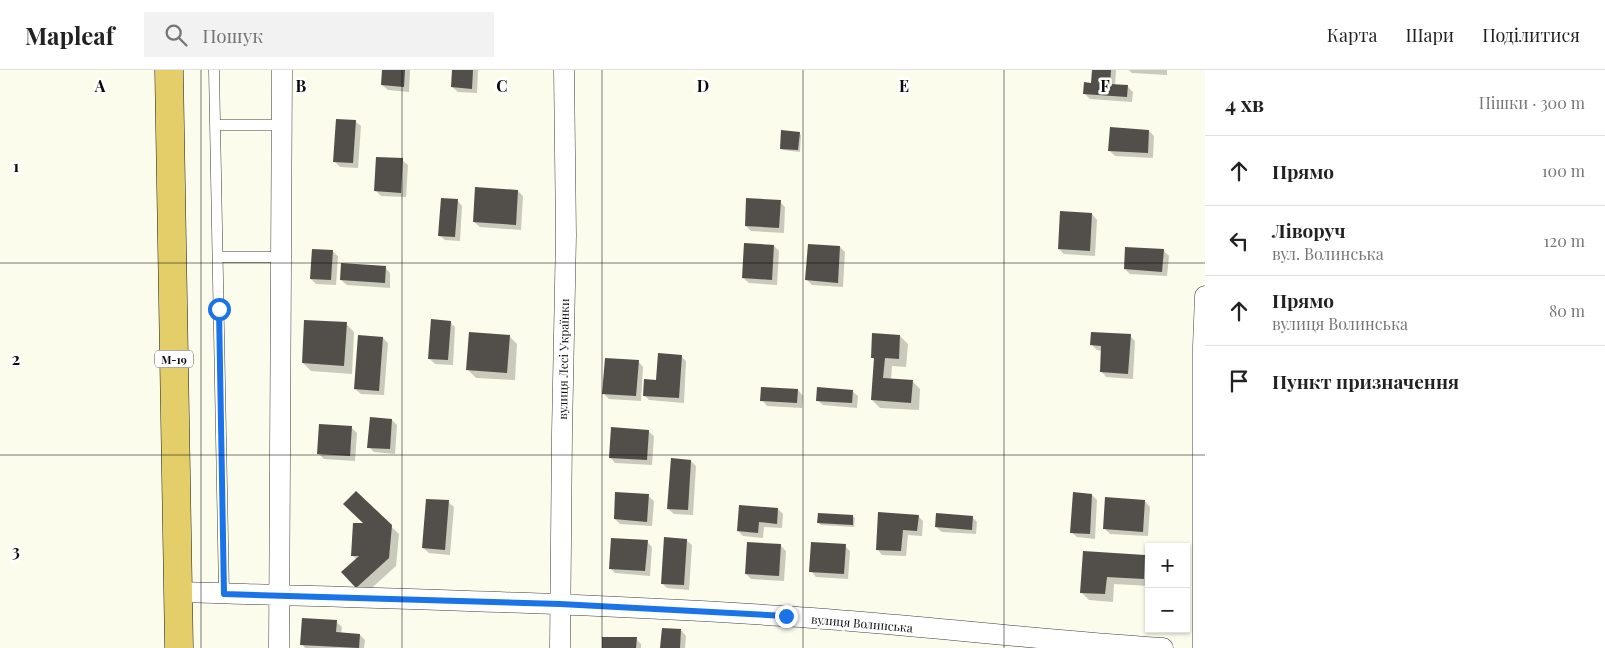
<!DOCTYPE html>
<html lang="uk">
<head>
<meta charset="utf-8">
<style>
  :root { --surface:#fff; --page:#f2f2f2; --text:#222; --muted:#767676; --line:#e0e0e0 }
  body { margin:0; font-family:"Playfair Display",serif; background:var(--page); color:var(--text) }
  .controls { position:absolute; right:15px; bottom:15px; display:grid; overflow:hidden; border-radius:0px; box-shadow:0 1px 4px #0004 }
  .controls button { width:45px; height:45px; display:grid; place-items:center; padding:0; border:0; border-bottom:1px solid var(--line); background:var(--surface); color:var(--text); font:25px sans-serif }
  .stop { position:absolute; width:15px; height:15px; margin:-11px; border:4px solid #1a73e8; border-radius:50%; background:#fff }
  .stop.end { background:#1a73e8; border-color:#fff; box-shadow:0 1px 5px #0008 }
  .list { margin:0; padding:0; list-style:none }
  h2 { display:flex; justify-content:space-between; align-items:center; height:65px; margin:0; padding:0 20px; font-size:21px }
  h2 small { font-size:16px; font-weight:400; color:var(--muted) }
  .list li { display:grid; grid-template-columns:32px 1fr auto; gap:15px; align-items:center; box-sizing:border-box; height:70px; padding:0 20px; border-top:1px solid var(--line) }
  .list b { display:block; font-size:19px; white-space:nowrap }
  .list p { margin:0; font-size:16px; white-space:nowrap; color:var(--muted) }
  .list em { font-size:16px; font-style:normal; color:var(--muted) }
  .icon { flex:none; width:28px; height:28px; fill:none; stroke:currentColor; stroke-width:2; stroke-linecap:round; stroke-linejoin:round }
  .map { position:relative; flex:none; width:1205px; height:578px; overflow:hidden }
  header { display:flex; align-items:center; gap:30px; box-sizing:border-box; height:70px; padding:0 25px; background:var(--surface); border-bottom:1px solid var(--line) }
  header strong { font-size:24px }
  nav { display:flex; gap:28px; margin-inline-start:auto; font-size:18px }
  .search { width:350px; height:45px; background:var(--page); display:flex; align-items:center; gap:12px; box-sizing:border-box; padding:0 18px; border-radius:0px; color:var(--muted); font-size:19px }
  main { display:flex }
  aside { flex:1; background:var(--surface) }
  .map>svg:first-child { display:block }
  .shadow { fill:#0003 }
  .building { fill:#524e49 }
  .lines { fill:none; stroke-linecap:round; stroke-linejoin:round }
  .service-casing { stroke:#3e3e3e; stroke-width:11 }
  .minor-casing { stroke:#3e3e3e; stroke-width:21 }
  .trunk-casing { stroke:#1c1c1c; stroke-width:29 }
  .service { stroke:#fff; stroke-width:10 }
  .minor { stroke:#fff; stroke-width:20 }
  .trunk { stroke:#e4ce6a; stroke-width:28 }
  .route { stroke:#1a73e8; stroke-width:6 }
  .grid { fill:none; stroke:#0b0b0b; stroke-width:1; stroke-opacity:0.55 }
  .labels { text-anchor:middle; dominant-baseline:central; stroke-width:5; stroke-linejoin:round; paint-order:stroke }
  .shield { fill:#fff; stroke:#545454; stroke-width:1 }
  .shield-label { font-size:11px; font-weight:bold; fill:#0b0b0b }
  .street-label { font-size:12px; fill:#0b0b0b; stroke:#fff }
  .grid-label { font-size:16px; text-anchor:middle; font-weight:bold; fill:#0b0b0b; stroke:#fff; stroke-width:5; stroke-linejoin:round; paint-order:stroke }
</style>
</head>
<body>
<header>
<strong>Mapleaf</strong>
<div class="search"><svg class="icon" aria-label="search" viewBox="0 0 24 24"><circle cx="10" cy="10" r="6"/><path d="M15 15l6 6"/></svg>Пошук</div>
<nav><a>Карта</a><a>Шари</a><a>Поділитися</a></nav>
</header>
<main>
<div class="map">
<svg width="1205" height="578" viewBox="0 0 1205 578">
  <rect width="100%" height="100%" fill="#fcfcec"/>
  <path class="shadow" d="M383,0H410L409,22L388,20L382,15Z
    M454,0H478L477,23L458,22L452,17Z
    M1093,0H1116L1115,16H1127L1133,22L1132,32L1090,29L1085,24L1092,14Z
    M1129,0H1167V5L1132,3Z
    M355,51L361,56L358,98L340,97L335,92Z
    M1149,61L1154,66L1153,88L1115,86L1110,81Z
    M799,63L801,65L800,82L783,80L781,78Z
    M402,90L408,95L406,127L381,126L375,120Z
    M518,121L523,126L521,160L480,157L474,152Z
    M457,130L462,136L460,171L445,170L439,165Z
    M780,132L785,137L784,163L751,161L746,156Z
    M1092,144L1097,150L1095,186L1064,184L1059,179Z
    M774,176L779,181L777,215L749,213L743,208Z
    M840,177L845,182L843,217L812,215L807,210Z
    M1163,180L1169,186L1167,206L1130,204L1125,199Z
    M332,181L338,186L336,215L316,214L311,209Z
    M385,197L390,203V218L347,215L341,210Z
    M450,252L455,257L453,295L435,294L429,288Z
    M346,254L354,262L352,304L311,301L303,293Z
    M509,266L517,274L515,310L476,308L468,300Z
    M900,266L908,274L906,297L892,296L891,310L912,311L920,319L919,340L880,338L872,330L875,290L872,287Z
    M1130,266L1135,271L1133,309L1106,307L1101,301L1102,281L1097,280L1092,275Z
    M383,268L388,273L384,325L361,324L355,319Z
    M681,286L686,291L684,333L649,330L644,325Z
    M638,291L643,297L641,331L609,329L604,324Z
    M798,320L803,326L802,338L767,336L762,330Z
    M852,321L858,326L857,338L823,335L817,330Z
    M392,350L397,355L395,384L374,382L369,377Z
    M351,357L357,363L355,391L324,389L318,383Z
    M648,361L654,366L652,395L615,393L610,387Z
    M691,391L696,396L693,445L674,444L668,439Z
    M356,423L399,464L396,496L364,525L357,517V490L352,485L366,455Z
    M1092,425L1097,430L1095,469L1077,467L1071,462Z
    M648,426L654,431L652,456L620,454L615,449Z
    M1145,431L1150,437L1148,466L1110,464L1104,458Z
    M448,432L454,437L450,485L429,483L423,478Z
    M778,439L783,444L782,458L764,457L763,468L743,466L738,461Z
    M853,446L855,448L854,457L821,455L819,453Z
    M918,446L923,451L922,466L908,465L906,486L882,485L877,479Z
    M972,447L977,452L976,464L942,462L936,457Z
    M686,470L692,475L689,520L667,518L662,513Z
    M647,472L652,477L650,506L615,503L610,498Z
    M780,475L786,481L784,511L751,509L746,504Z
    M845,476L850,481L848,509L816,507L811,501Z
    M1084,482L1145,486L1149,490V516L1114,514L1113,532L1089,530L1081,522Z
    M336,552L342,557L341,564L360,565L365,570L364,578H305L302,574Z
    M681,560L686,566L685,578H662Z
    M636,569L641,574V578H603Z"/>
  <path class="building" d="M382,0H405L404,17L381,15Z
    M452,0H473L472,19L451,17Z
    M1092,0H1111L1110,14L1128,15L1127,27L1083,24L1084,12L1091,13Z
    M336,49L356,50L353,93L333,92Z
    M1110,57L1149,60L1148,83L1108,81Z
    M781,60L800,62L798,80L780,79Z
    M376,87L403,88L401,123L374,121Z
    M475,117L518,120L516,155L473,152Z
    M441,128L458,129L455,167L438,166Z
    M746,128L781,130L779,158L745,156Z
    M1060,141L1092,143L1090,181L1058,179Z
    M744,173L774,175L772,210L742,208Z
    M808,174L840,176L838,213L805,210Z
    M1125,177L1164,179L1162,202L1124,199Z
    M312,179L333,180L331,210L310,209Z
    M341,193L386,196L385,213L340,210Z
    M431,249L451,251L448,290L428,289Z
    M304,250L347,252L344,296L302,293Z
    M469,262L510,265L507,303L466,300Z
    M1091,262L1131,264L1128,304L1100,302L1101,276L1090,275Z
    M872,263L900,265L899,289L885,288L883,308L913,310L911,333L871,330L874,288H871Z
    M358,265L383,267L379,321L354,319Z
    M658,283L682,285L679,328L643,326L644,309L656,310Z
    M605,288L639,290L636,326L602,324Z
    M761,317L798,319L797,333L760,331Z
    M817,317L853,320L852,333L816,331Z
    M370,347L392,349L390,379L367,378Z
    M319,354L352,356L350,386L317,384Z
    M611,357L649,360L647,390L609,388Z
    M671,388L691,390L688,440L667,439Z
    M356,421L392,455L389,488L356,518L341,502L359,486H351L353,453H363L343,434Z
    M615,422L649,424L647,452L614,449Z
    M1073,422L1092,424L1090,464L1070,463Z
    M1105,427L1145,430L1143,462L1103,459Z
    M426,429L449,430L445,480L422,478Z
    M739,435L778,438L777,454L759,452L758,463L737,461Z
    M878,442L919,445L917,461L903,460L901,481L876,480Z
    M818,443L853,445V455L817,453Z
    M936,443L973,446L972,460L935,457Z
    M664,467L687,469L684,515L661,514Z
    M611,468L648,470L645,501L609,499Z
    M747,472L781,474L779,506L745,504Z
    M811,472L846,474L844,504L809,502Z
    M1083,481L1145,485L1144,509L1107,507L1105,524L1080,523Z
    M302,548L337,550L336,562L360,564L359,578L300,575Z
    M662,558L681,559L680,578H660Z
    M602,567H637L636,578H602Z"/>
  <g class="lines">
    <defs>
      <path id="service" d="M214,0L224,523
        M215,55H282
        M218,187H281"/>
      <path id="minor" d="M178,522C380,528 582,533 783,546C910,554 1036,570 1163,578
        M279,578L282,0
        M560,578L562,363L566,165L564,0
        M1203,578V277L1205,226"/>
      <path id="trunk" d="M169,0L179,578"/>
    </defs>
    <use href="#service" class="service-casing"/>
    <use href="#minor" class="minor-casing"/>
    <use href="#trunk" class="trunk-casing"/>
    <use href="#service" class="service"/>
    <use href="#minor" class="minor"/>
    <use href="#trunk" class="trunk"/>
  </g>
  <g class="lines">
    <path class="route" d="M219,239L224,524L560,534L786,546"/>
  </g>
  <path class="grid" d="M201,0V578M402,0V578M602,0V578M803,0V578M1004,0V578M0,193H1205M0,385H1205"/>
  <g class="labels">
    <rect class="shield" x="155" y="280.5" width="38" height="17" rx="4"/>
    <g class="shield-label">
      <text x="174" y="289">М-19</text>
    </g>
    <g class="street-label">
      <text transform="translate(563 289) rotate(-89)">вулиця Лесі Українки</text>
      <text transform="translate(862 553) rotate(5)">вулиця Волинська</text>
    </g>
  </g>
  <g class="grid-label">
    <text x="100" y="22">A</text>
    <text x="301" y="22">B</text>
    <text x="502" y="22">C</text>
    <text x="703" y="22">D</text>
    <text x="904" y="22">E</text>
    <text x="1105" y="22">F</text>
    <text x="16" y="102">1</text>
    <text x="16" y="295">2</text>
    <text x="16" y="487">3</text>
  </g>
</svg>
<div class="controls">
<button>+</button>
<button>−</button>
</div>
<div class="stop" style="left:219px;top:239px"></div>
<div class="stop end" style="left:786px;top:546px"></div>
</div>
<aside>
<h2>4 хв<small>Пішки · 300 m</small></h2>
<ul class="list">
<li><svg class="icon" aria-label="ahead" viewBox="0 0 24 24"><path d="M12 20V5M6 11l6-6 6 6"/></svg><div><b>Прямо</b></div><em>100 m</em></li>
<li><svg class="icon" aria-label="left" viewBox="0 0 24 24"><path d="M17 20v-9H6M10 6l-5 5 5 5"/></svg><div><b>Ліворуч</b><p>вул. Волинська</p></div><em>120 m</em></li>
<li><svg class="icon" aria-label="ahead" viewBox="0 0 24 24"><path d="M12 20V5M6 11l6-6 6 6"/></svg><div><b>Прямо</b><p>вулиця Волинська</p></div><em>80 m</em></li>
<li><svg class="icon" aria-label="arrive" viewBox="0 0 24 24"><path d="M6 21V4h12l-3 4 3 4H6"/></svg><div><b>Пункт призначення</b></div></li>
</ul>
</aside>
</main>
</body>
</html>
